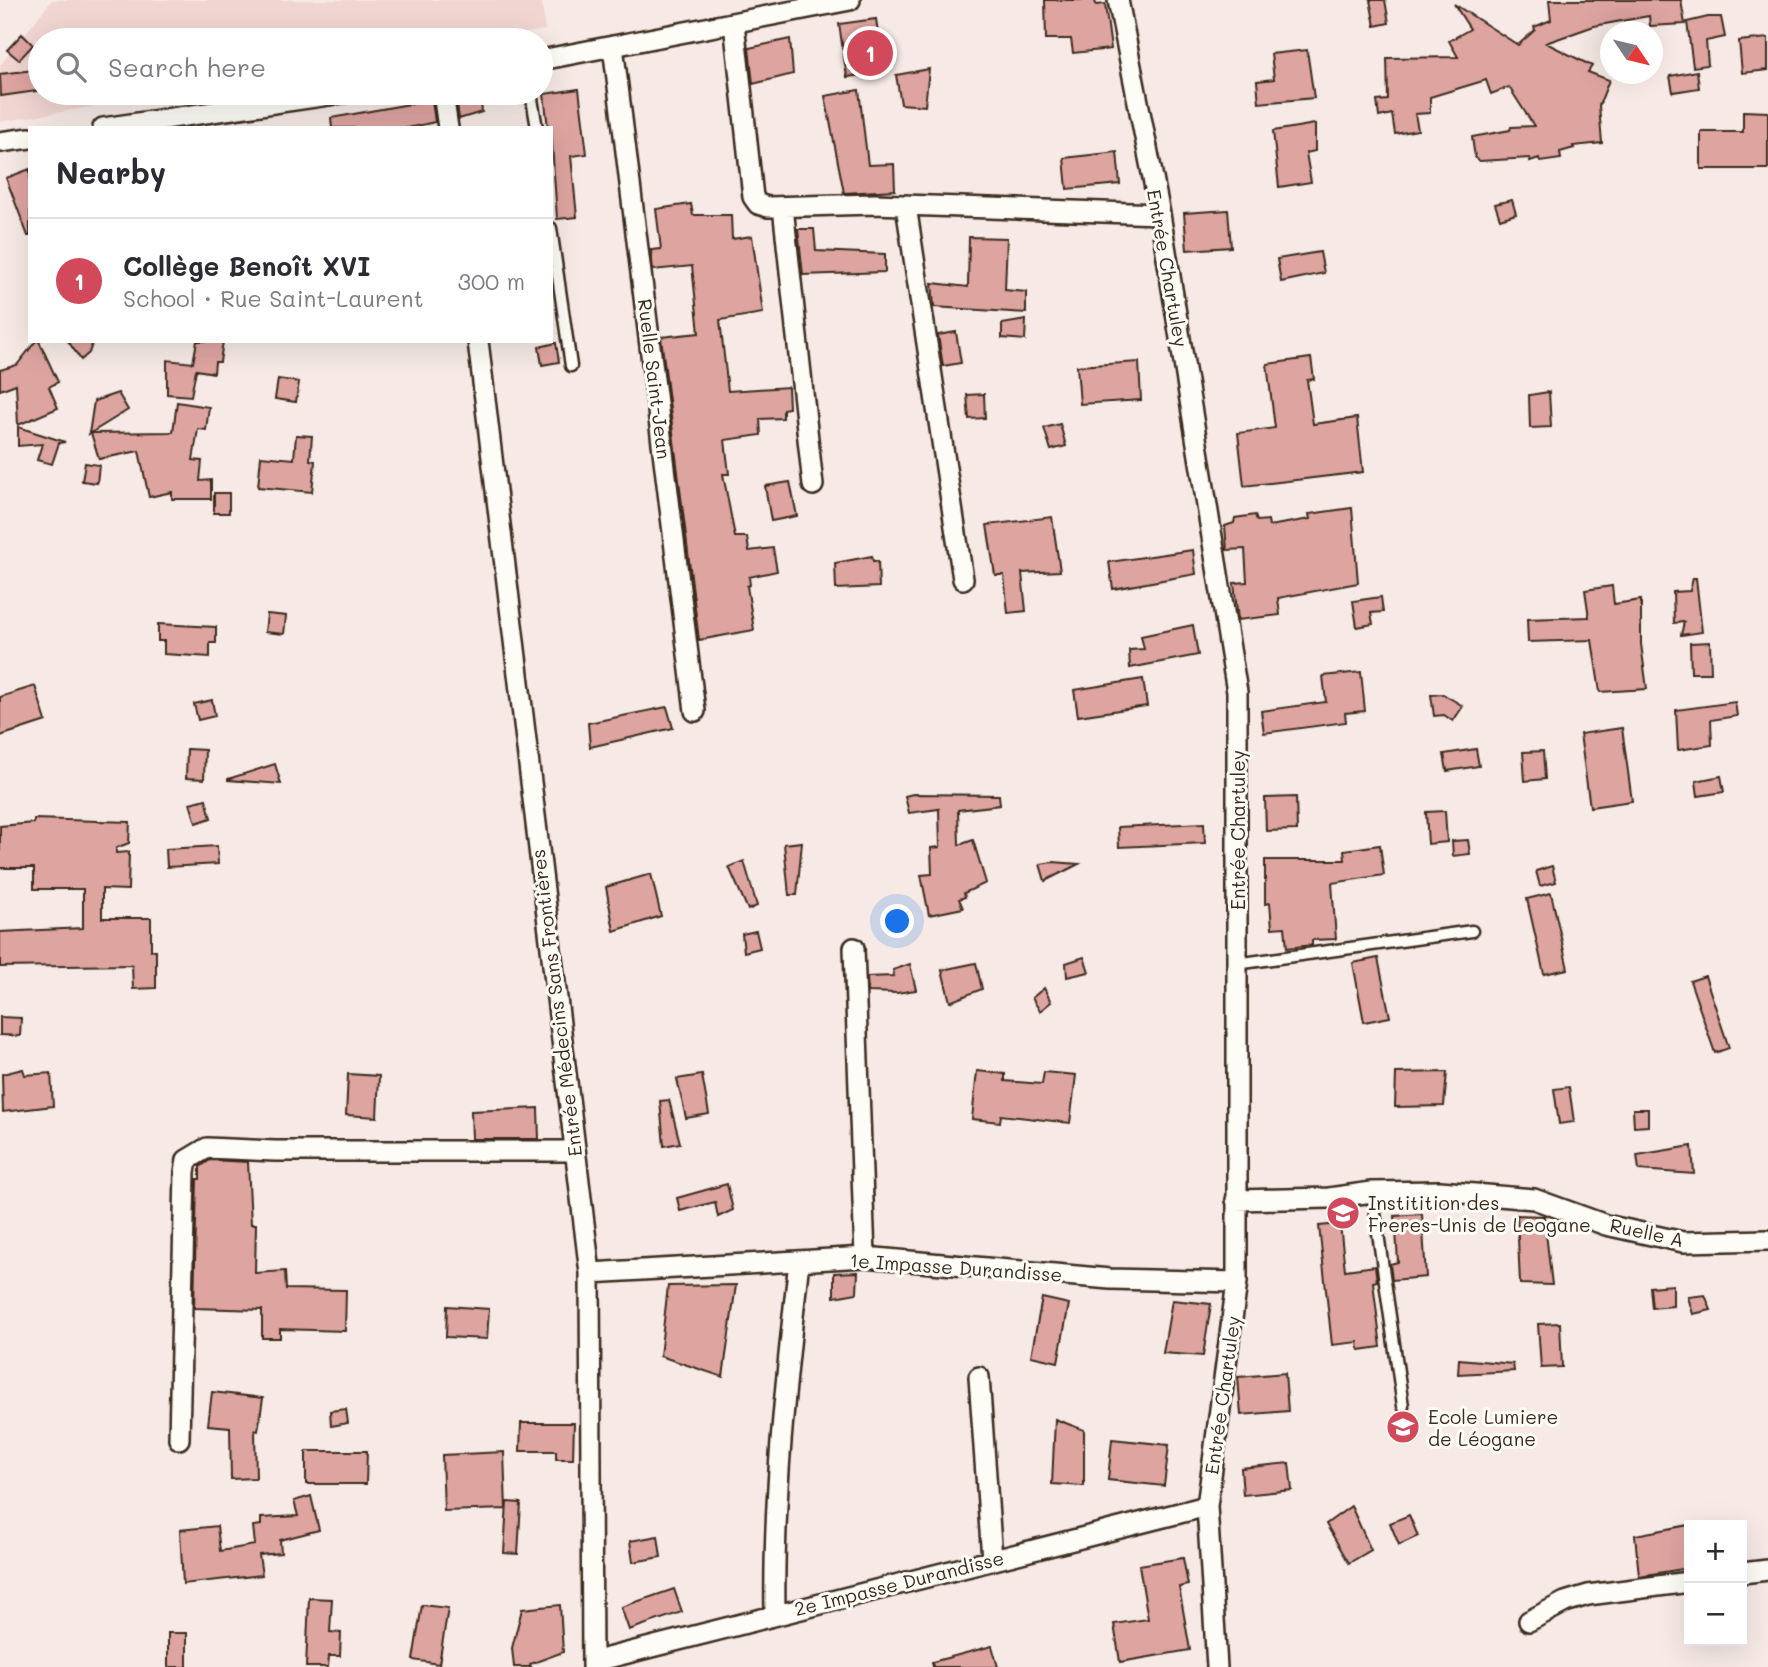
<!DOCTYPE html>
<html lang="en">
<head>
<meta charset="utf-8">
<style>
  :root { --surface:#fff; --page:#f7f7f7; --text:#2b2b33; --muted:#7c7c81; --line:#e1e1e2; --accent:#d1495b }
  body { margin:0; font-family:Mali,sans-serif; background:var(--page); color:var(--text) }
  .controls { position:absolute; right:21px; bottom:21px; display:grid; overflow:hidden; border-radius:0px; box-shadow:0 7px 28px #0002 }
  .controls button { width:63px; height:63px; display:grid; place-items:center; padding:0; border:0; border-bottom:2px solid var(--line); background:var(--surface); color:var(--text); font:35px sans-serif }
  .compass { position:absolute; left:1600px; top:21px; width:63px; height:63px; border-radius:50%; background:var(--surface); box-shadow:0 7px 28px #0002; rotate:125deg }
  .you { position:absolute; left:898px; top:922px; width:24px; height:24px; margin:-18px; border:5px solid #fff; border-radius:50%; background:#1a73e8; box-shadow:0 0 0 10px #1a73e833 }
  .badge { display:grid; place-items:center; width:46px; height:46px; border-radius:50%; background:var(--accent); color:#fff; font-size:23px; font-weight:700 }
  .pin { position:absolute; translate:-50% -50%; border:4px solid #fff; box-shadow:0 2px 7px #0006 }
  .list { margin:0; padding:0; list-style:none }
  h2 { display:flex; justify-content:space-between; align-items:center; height:91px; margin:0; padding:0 28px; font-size:30px }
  h2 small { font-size:23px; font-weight:400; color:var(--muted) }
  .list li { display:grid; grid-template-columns:46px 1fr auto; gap:21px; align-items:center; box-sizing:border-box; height:126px; padding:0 28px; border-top:2px solid var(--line) }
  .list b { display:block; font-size:26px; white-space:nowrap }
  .list p { margin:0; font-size:23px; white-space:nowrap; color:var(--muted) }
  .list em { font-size:23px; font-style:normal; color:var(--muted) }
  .icon { flex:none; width:38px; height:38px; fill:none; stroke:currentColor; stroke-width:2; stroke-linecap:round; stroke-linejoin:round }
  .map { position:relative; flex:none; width:1768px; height:1667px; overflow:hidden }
  .search { position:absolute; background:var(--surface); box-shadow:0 7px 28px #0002; left:28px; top:28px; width:525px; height:77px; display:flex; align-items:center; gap:18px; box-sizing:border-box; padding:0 24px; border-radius:38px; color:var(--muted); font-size:26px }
  .panel { position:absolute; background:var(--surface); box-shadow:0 7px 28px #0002; left:28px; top:126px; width:525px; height:217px; border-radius:0px }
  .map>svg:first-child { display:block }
  .built { fill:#f0d5d1 }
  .building { fill:#dea4a0; stroke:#3b2a1e; stroke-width:2 }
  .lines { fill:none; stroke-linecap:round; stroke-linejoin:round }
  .service-casing { stroke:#3b2a1e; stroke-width:15 }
  .minor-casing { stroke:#3b2a1e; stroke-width:24 }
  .service { stroke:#fdfcf7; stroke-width:10 }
  .minor { stroke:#fdfcf7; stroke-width:19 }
  .labels { text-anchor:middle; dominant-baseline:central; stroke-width:6; stroke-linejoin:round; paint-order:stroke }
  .street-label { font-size:19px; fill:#3b2a1e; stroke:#fdfcf7 }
  .poi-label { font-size:19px; fill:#3b2a1e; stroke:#fdfcf7; text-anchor:start }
</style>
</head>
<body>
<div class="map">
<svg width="1768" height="1667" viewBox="0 0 1768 1667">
  <rect width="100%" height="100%" fill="#f7eae6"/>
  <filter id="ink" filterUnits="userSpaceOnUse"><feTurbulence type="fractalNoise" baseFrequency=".0143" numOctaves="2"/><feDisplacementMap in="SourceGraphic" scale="14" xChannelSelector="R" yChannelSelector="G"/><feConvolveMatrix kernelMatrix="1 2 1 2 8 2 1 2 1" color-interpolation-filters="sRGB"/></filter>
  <g filter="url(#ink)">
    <path class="built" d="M52,0H542L545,30L483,40H40V93H174L0,122V65Z"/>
    <path class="building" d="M1045,0H1095L1096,5L1105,4L1111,49L1073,53L1071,39H1046Z
      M1370,0H1385L1389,23L1375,26Z
      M1549,0H1681L1685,24L1650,26L1649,16L1594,26L1546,43L1592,66L1588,72L1609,80L1599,106L1602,143L1573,146L1574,148L1560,152L1561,159L1540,162L1539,158L1530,161V158L1480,161L1475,158L1472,137L1510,130L1511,127L1534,126L1509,87L1491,94L1486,80L1430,97V113L1415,114L1418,130L1395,134L1392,114L1379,117L1377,101L1388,100L1387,58L1458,57L1449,41L1470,29L1454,4L1518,45L1535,30L1534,27L1551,20Z
      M1708,17H1721L1725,37L1706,41L1708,65L1693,67L1687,22Z
      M876,19L883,72L847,77L839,24Z
      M22,34L33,45L19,60L7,50Z
      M1768,38V70L1742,73L1739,41Z
      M790,39L793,74L753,84L749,48Z
      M1307,50L1314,98L1259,103L1257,81L1274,79L1271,54Z
      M929,69L925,106L901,104L896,75Z
      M34,70L37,91L1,96L0,74Z
      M1697,71L1699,88L1673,92L1670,76Z
      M579,89L587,154L571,156L577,217L557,219L551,128H548L544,94Z
      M859,90L868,165L894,164L895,190L844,193L825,96Z
      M480,94L482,112L459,119L456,97Z
      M432,100L435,122L408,128H332L331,118Z
      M1743,111L1768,112V169H1701V132H1743Z
      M1315,124V151L1306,153L1311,182L1279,187L1273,131Z
      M1117,152L1120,184L1067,189L1064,158Z
      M30,169V236H28L6,178Z
      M1512,200L1516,214L1500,219L1495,204Z
      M691,204L693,215H731L732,239L752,236L763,313L720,320L728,391L788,387L789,408L783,409V418L760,419L761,435L725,440L729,474H723L735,537H747L749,551L773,548L777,571L749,577L750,585L747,586L754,630L699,640L661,337L699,333L692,266L653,270L651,250L661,249L656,209Z
      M1228,210L1231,247L1187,250L1184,213Z
      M798,229H814L816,251L885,254V272L803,275Z
      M969,237L1007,238L1005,290L1026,292V313L934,307L932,283L968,287Z
      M1320,252L1324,273L1281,282L1277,259Z
      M1026,320L1025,340L1002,338V324Z
      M956,332L961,363L943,366L938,335Z
      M36,341H39L58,382L49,387L58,408L18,425L16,384L0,390V370L17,365Z
      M68,341H93L89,353L81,360Z
      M197,341H223L220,362H215L214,373L196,370L191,396L167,394V360L193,363Z
      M556,343L559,362L542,365L539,347Z
      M1311,358L1314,379L1307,380L1313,424L1357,418L1363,472L1244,486L1238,433L1275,428L1267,364Z
      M1139,362L1141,400L1080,404L1077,366Z
      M278,379L299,382L296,402L275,399Z
      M1549,392L1551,427L1530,428L1529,395Z
      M118,393L128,410L89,434L94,401Z
      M984,394L985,418L969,419L967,395Z
      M177,402L209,407L206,430L198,429L193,460L202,461L200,481L211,480V499H172V492L149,497L139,451L99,459L91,433L173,432Z
      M1060,424L1066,446L1051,450L1044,428Z
      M18,427L65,442L59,443L52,464L37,460L42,444L18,446Z
      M296,435L312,436L310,460L315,461L312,492L258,487L261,456L294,459Z
      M85,463L99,465L97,483L82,481Z
      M790,482L797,516L771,521L765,486Z
      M214,493H229V513H214Z
      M1352,508L1358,583L1278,598L1280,615L1238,620L1234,583L1247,582L1245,549L1227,550L1225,526L1234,523L1235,518L1255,515L1257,521L1268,520L1269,526L1310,519L1309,514Z
      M1052,517L1060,571L1022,573L1026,611L1008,613L1004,575H995L987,525Z
      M1193,550L1196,574L1113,589L1109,562Z
      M872,556L873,561H878L879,587L836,589L835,563Z
      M1693,578H1696L1702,632L1681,635L1684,622L1674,623L1673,592L1690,591Z
      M1612,586L1614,604L1641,600V644L1647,689L1600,692L1592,640L1528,642L1527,619L1589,617L1585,590Z
      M1381,597L1383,612L1371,613L1373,624L1357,627L1353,601Z
      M267,614L286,616L284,634L265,632Z
      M158,624L216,627V643H210V657L164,654V641H158Z
      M1193,625L1198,655L1130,668L1129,650L1144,649L1141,636Z
      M1710,642L1711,673H1691L1690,643Z
      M1361,672L1365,711L1345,713L1346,722L1264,733L1261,711L1326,702L1323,676Z
      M1143,679L1147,706L1078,716L1074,690Z
      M35,686L46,721L0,736V697Z
      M1443,694L1463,706L1453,721L1444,715L1434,716L1431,695Z
      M212,700L215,716L198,720L194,704Z
      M1735,702L1737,716L1711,720L1712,745L1678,750L1676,710Z
      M667,707L673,728L590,747L588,723Z
      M1622,728L1632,801L1590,807L1580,734Z
      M187,749L205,750L204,779L186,778Z
      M1476,749L1479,766L1447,771L1444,754Z
      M1543,751L1545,779L1525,781L1523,752Z
      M275,764L281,784L228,780V779Z
      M1721,776L1724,792L1698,796L1696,781Z
      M913,794L999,795L1000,805L958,810L959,845L973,840L986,883L964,893L965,897L959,899L963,908L929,915L921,875L932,874L931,848L940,847L939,809L909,813L905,796Z
      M1296,797L1297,830L1266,831L1265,798Z
      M206,799L211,818L196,823L190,803Z
      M1445,811L1447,842L1428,844L1426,812Z
      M34,819L130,822L129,843L116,848V853L129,852L128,890L102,889V918H151V950H156V988L133,989L132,965L0,967V932L83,928V889H34V868H0V826L34,823Z
      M1204,823L1205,843L1119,847L1118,827Z
      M1468,840L1470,854L1453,856L1452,841Z
      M802,842L797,895H789L784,844Z
      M1380,845L1384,875L1332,883L1336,939L1312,940V945L1287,948L1285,927L1272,928L1270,903L1265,904V860H1345L1344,850Z
      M217,846L218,864L167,867L166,849Z
      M744,861L757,906L748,910L729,867Z
      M1053,862L1079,864L1045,881L1040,864Z
      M1552,866L1556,882L1540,886L1536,871Z
      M651,874L661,916L614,931L606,887Z
      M1551,893L1568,969L1544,974L1527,899Z
      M756,931L760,948L744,952L742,934Z
      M1084,957L1089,972L1067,977L1066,963Z
      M1378,958L1390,1017L1364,1022L1353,963Z
      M976,963L982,989L950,1002L942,970Z
      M910,964L916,990L897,993L868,992L867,977L894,976L893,970Z
      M1705,976L1729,1048L1715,1053L1690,981Z
      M1044,988L1051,1002L1040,1011L1032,998Z
      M0,1017L21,1018L20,1036L0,1035Z
      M23,1069L25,1075L51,1073L53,1106L3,1112L2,1074Z
      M977,1071L1005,1074V1081L1042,1084L1044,1072L1076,1075L1070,1123L1001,1115L1000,1122L972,1119Z
      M1447,1072L1444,1106L1395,1107L1396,1073Z
      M348,1074L379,1076L377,1117L346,1115Z
      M702,1075L709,1114L686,1118L677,1079Z
      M1569,1087L1574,1122L1559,1124L1554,1089Z
      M669,1100L680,1143L664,1146L660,1101Z
      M538,1108L539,1139H472L471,1111Z
      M1633,1109H1648V1126L1634,1127Z
      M1692,1146L1694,1174L1639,1170L1637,1155Z
      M210,1160L248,1162L251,1224H256L255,1273L285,1271L286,1289L346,1290L345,1331L280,1329V1338H262V1310L194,1308L197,1179H200V1167Z
      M727,1184L733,1210L718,1217L715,1202L680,1211L677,1198Z
      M1422,1214L1426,1277L1392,1280L1390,1264L1398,1262L1395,1216Z
      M1517,1215L1544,1216L1552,1285L1520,1284Z
      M1340,1224L1345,1270L1375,1266L1377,1281L1373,1282L1381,1347L1359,1350L1358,1342L1332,1345L1319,1226Z
      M858,1272L857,1293L834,1297V1273Z
      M736,1285L723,1377L660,1356L668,1286Z
      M1673,1285V1306L1652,1308L1650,1287Z
      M1705,1295L1711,1310L1693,1314L1688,1297Z
      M1042,1298L1069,1304L1058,1362L1031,1356Z
      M1172,1300L1211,1304L1203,1356L1163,1353Z
      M447,1306L489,1309L487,1339L446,1337Z
      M1560,1323L1562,1367L1541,1368L1538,1324Z
      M1459,1359L1513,1364L1514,1371L1458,1374Z
      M1285,1373L1288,1411L1241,1415L1238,1377Z
      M212,1392L263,1398L258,1431L255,1430L256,1478L231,1479L230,1427L208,1425Z
      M346,1409L348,1423L331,1426L330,1411Z
      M1055,1419L1084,1430V1486L1052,1484Z
      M521,1423H574L573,1459H556V1451H520Z
      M1112,1439L1169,1445L1164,1486L1108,1480Z
      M306,1451H367L366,1484H306Z
      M504,1452L506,1509L444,1511L442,1455Z
      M1289,1463L1292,1490L1243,1495L1241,1468Z
      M311,1496L319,1530L280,1540L281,1553L259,1555L262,1575L183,1584L180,1530L217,1526L220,1551L255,1545L253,1526L261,1525V1518L298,1516L294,1501Z
      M507,1502L521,1503L518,1554L504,1553Z
      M1351,1506L1371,1550L1349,1563L1326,1524Z
      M1409,1515L1418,1536L1399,1545L1390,1523Z
      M1689,1525V1568L1639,1576L1635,1535Z
      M658,1536L661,1557L633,1562L630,1541Z
      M1183,1558L1188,1585L1179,1587L1190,1650L1120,1662L1114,1624L1148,1619L1139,1565Z
      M674,1589L682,1612L629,1630L621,1607Z
      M309,1598L332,1599L330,1632L341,1633L340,1656H329L328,1667H306Z
      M422,1605L448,1608L439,1664L413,1660Z
      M560,1605L563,1652L530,1664L531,1667H514L512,1648L522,1609Z
      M168,1633H187V1667H168Z
      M992,1646L998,1667H933L932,1662Z"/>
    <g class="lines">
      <defs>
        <path id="service" d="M531,93L537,128
          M551,228L571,366
          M1236,964L1472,931
          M1372,1192L1403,1406"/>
        <path id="minor" d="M1118,0L1160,214L1237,692V1282L1207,1506L1217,1667
          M734,23L753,197L758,204L768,207L874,204L1160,214
          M613,46L695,711
          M541,60L850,0
          M443,93L448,128
          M103,128L343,93
          M0,142L30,138
          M906,206L963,579
          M783,207L813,485
          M478,341L590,1273L592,1667
          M854,948L865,1257
          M1236,1200L1329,1198L1372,1192L1440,1191L1534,1199L1606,1225L1683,1242L1768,1240
          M590,1273L865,1257L1110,1279L1237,1282
          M979,1377L992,1559
          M179,1439L185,1172L187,1160L207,1148L275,1151H574
          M1742,1573L1768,1570
          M775,1614C773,1495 786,1379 799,1261
          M1529,1621L1565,1602L1588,1595L1689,1582
          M592,1662L1207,1506"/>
      </defs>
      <use href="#service" class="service-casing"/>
      <use href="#minor" class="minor-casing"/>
      <use href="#service" class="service"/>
      <use href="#minor" class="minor"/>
    </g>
  </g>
  <defs>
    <symbol id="school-disc" viewBox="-11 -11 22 22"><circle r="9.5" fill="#d1495b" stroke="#fdfcf7"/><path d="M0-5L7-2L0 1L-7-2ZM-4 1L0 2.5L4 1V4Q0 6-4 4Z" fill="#fff"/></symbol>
  </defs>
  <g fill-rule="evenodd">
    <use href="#school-disc" x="1324" y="1194" width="38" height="38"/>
    <use href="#school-disc" x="1384" y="1408" width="38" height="38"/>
  </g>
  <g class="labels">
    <g class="street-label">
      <text transform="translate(1168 268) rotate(80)">Entrée Chartuley</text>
      <text transform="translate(655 379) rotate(83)">Ruelle Saint-Jean</text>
      <text transform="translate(1237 830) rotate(-90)">Entrée Chartuley</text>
      <text transform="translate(556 1003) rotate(-97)">Entrée Médecins Sans Frontières</text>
      <text transform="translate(1647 1232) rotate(12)">Ruelle A</text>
      <text transform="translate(956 1267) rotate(4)">1e Impasse Durandisse</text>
      <text transform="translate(1222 1395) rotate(-82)">Entrée Chartuley</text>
      <text transform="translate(899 1583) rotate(-14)">2e Impasse Durandisse</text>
    </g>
    <g class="poi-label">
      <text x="1368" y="1202">Institition des<tspan x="1368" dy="22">Freres-Unis de Leogane</tspan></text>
      <text x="1428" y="1416">Ecole Lumiere<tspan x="1428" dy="22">de Léogane</tspan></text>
    </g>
  </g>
</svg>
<div class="controls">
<button>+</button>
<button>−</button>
</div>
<svg class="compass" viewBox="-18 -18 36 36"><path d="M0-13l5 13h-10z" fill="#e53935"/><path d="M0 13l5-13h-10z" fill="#7c7c81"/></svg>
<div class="you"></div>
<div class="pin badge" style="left:870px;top:53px">1</div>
<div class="search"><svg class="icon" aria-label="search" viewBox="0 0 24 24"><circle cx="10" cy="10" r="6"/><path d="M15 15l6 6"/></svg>Search here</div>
<section class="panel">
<h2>Nearby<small></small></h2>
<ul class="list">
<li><span class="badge">1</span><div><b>Collège Benoît XVI</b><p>School · Rue Saint-Laurent</p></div><em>300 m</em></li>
</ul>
</section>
</div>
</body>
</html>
